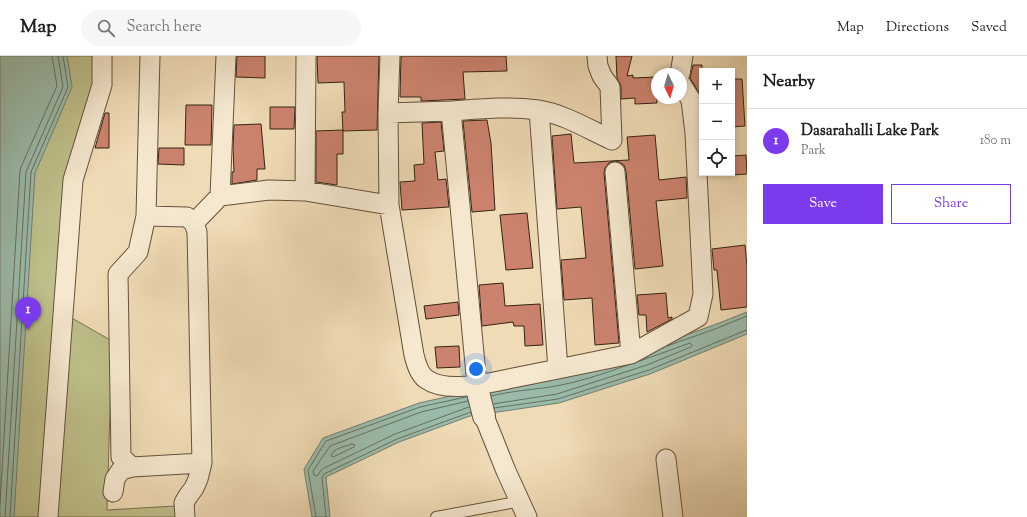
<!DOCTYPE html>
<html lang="en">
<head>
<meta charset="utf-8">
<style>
  :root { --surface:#fff; --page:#f6f6f6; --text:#222; --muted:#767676; --line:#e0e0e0; --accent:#7c3aed }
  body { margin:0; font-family:"Sorts Mill Goudy",serif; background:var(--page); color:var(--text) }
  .controls { position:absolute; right:12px; top:12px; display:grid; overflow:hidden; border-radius:0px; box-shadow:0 2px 6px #0003 }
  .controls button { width:36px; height:36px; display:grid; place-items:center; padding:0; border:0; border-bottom:1px solid var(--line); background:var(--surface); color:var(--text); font:20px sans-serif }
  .compass { position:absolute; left:651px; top:12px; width:36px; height:36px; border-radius:50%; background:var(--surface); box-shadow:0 2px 6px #0003; rotate:175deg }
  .you { position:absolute; left:476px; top:313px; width:14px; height:14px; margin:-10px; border:3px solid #fff; border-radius:50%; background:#1a73e8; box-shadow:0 0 0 6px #1a73e833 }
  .badge { display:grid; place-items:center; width:26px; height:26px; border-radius:50%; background:var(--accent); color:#fff; font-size:13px; font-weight:700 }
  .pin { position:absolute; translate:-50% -33px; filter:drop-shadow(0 1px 2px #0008) }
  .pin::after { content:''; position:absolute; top:21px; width:14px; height:12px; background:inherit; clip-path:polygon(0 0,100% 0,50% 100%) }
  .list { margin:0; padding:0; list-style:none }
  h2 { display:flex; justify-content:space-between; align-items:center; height:52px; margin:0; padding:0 16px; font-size:17px }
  h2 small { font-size:13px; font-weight:400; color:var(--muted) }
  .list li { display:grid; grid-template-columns:26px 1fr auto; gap:12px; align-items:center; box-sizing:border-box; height:64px; padding:0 16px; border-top:1px solid var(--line) }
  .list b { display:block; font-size:15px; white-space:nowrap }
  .list p { margin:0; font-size:13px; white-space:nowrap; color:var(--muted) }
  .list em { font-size:13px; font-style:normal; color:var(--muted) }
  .actions { display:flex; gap:8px; padding:12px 16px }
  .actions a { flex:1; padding:9px 0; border:1px solid var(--accent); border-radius:0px; text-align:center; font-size:14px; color:var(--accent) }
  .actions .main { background:var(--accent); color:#fff }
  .icon { flex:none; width:22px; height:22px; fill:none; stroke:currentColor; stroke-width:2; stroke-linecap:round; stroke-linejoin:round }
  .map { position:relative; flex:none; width:747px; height:461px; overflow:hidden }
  header { display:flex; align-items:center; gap:24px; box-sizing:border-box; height:56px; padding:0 20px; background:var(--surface); border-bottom:1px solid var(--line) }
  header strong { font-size:19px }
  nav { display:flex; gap:22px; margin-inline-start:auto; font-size:14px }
  .search { width:280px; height:36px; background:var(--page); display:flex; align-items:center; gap:10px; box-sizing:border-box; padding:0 14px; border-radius:22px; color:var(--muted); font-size:15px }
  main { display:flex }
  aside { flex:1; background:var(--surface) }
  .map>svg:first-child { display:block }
  .green { fill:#bebf8a; stroke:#7a714f }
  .water { fill:#9abbaa; stroke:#727e6e }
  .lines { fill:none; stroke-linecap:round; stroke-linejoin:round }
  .shore { stroke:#686f5f; stroke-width:1 }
  .building { fill:#cc836e; stroke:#352314 }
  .service-casing { stroke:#64513c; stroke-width:12 }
  .minor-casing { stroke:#64513c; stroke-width:21 }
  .tertiary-casing { stroke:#64513c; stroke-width:24 }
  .service { stroke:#f5e8cf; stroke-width:10 }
  .minor { stroke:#f5e8cf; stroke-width:19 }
  .tertiary { stroke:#f5e8cf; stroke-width:22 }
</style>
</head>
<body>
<header>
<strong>Map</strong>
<div class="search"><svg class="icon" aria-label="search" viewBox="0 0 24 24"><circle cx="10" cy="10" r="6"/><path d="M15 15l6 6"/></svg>Search here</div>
<nav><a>Map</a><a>Directions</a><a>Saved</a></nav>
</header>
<main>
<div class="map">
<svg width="747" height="461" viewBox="0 0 747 461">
  <rect width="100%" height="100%" fill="#efdbb5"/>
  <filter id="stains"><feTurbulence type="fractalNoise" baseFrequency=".005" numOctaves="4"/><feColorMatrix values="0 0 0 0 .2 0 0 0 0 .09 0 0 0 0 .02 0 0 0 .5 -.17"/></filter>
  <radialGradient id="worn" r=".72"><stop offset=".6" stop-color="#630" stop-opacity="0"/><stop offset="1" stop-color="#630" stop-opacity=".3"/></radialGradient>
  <path class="green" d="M0,0H98L100,26L68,122L43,461H0Z
    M70,261L112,285L107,454L175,450L176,461H54Z"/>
  <path class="water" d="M0,0H67L72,31L35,117L14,461H0Z
    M747,256V278L650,318L559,347L470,360L399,386L326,421L330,461H312L304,413L323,382L419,347L509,327L598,310L714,269Z"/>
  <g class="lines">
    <path class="shore" d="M667,290L715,273L747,260
      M491,340C511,335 530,334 550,331C576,327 603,318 628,309
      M468,345L421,356L330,390L313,415L314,419L317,420L322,413L395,378L469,351
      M493,348L557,338L647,309L691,291L692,289L690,287L640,305
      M494,352L558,343L649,314L744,275L747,274
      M352,388L355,389L354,391L333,401L331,400C333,392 344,391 352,388Z
      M0,448L20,115L21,111L57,30L52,0
      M5,461L26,116L63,31L58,0
      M10,461L31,116L68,31L63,0
      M316,461L308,414L326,385L420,351L466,341
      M326,461L322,422L324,418L397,383L471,356"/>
  </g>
  <path class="building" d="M237,0H265V22L236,21Z
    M317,0H379L377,74L343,75L342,56H345L344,26L318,27Z
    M401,0H506L507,15L463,16L465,43L421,45V41H400Z
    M616,0H632L627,20L633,19V22L656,21L657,47L635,48V42L621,43V30L617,22Z
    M693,9H702V43L700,38L690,22Z
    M732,23H742L745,70L732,71Z
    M186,49H212L211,89H185Z
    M270,51H295L294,73H270Z
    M105,57H109V92H95Z
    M487,64L491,87L495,154L472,156L463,65Z
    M441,66L444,95L435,96L438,124L446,123L449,151L402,154L400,126L415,125L414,109L424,108L422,67Z
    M261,68L265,113H257V124L232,128V116H234L233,91L234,69Z
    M343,74V98H337V129L316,126V75Z
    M571,78L574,107L629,104L627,81L655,79L659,124L686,121L687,142L656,145L663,210L635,213L626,115L624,109L619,106L614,105L609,107L605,112L604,117L619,287L595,289L592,242L564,244L561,204L586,202L581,151L557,153L552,80Z
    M159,92H184V109L158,108Z
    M746,99L747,118L732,119V100Z
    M527,157L533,212L506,214L500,159Z
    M745,189L747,210V251L721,254L717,214H714L712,193Z
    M503,227L505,250L540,248L543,289L525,290L524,270H514L513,266L482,270L479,229Z
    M666,237L668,262L672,261V263L647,276L646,259H639L637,239Z
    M458,246L459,259L426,263L424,250Z
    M459,290L460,311L437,312L435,291Z"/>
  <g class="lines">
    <defs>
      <path id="service" d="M436,461L521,445"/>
      <path id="minor" d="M390,0L388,57L451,55L477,329L478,336
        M680,18L683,0
        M539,54L558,313L631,298L698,261L703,238L695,77L691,44L681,28
        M451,55C480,53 509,50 538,54C564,58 588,73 612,84L610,31L602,20L598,10L597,0
        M388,57L389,149
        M615,116L631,298
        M305,135L306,0
        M220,140L226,0
        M146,160L187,161L194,167L197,176L202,407L198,423L194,432L188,440L184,447L185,461
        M194,167L220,140L269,134L305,135L389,149L414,299C416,307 419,318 426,323C447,338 489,327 513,322C528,319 543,316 558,313
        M484,360L506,415L527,461
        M666,403L673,461
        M132,411L121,401L118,218L138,196L146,160L150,0
        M113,436L115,423L121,414L132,411L202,407
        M48,461L73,124L102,29V0"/>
      <path id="tertiary" d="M478,336L484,360"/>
    </defs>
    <use href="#service" class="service-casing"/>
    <use href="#minor" class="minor-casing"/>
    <use href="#tertiary" class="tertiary-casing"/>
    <use href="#service" class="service"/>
    <use href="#minor" class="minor"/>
    <use href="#tertiary" class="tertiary"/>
  </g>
  <rect width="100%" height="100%" filter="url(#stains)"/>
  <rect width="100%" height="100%" fill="url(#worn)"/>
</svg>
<div class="controls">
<button>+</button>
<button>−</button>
<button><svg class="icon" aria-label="locate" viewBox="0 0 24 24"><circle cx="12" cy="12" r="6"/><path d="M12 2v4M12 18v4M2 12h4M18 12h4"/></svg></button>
</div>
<svg class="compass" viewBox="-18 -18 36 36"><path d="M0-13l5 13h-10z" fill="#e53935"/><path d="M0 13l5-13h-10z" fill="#767676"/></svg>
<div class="you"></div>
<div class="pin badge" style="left:28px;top:274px">1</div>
</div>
<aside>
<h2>Nearby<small></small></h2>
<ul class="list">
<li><span class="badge">1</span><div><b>Dasarahalli Lake Park</b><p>Park</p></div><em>180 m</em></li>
</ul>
<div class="actions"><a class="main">Save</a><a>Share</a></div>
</aside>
</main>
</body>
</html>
